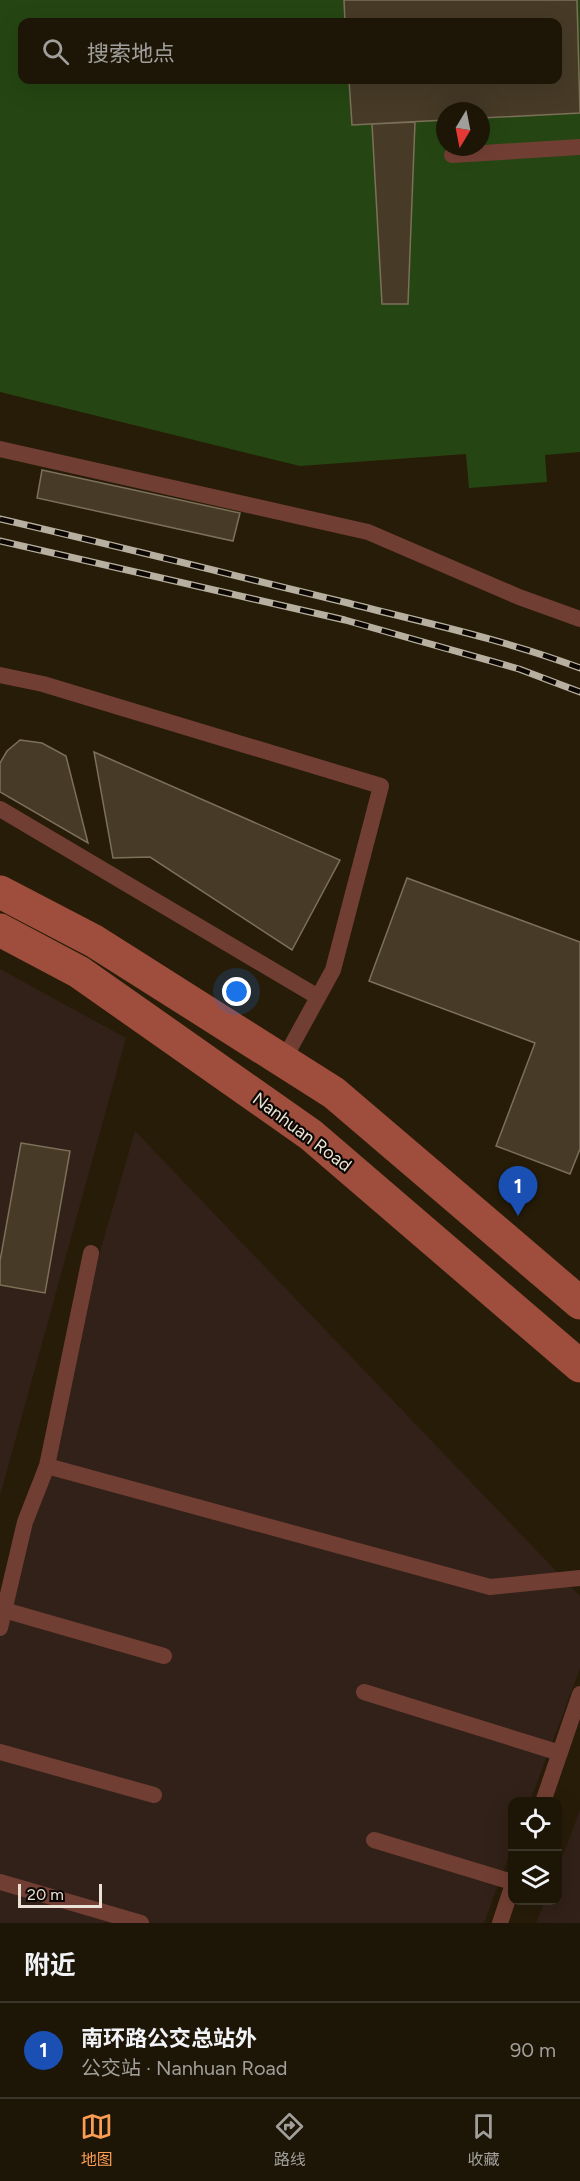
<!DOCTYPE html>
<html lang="zh">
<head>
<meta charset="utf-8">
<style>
  :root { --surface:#1d1506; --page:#251e10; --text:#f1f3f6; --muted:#a09f9b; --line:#3b3428; --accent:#fc9d53 }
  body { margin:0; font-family:Figtree,"Noto Sans SC",sans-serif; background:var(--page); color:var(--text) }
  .controls { position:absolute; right:18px; bottom:18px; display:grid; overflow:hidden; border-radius:12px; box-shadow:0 6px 24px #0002 }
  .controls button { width:54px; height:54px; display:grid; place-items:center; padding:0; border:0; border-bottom:2px solid var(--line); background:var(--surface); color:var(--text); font:30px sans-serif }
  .compass { position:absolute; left:436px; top:102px; width:54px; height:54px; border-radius:50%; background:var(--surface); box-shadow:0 6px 24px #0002; rotate:190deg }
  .scale { position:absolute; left:18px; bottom:15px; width:84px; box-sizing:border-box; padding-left:6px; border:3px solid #e9e2d5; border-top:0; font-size:16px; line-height:21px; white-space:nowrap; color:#e9e2d5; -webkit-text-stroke:4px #0c0702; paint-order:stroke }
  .you { position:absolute; left:237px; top:992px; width:21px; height:21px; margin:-15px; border:4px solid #fff; border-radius:50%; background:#1a73e8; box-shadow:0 0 0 9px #1a73e833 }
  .badge { display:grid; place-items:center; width:39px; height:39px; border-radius:50%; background:var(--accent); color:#fff; font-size:20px; font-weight:700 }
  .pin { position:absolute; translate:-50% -50px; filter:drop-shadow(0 2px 3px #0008) }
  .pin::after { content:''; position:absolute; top:32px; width:21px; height:18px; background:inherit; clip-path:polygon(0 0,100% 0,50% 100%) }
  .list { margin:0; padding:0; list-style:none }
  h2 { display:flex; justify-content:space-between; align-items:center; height:78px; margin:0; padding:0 24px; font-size:26px }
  h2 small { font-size:20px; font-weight:400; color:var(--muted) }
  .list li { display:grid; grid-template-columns:39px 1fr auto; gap:18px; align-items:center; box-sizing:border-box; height:96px; padding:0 24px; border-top:2px solid var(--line) }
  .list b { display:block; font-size:22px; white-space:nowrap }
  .list p { margin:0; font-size:20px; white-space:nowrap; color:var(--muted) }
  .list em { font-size:20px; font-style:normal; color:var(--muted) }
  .icon { flex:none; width:33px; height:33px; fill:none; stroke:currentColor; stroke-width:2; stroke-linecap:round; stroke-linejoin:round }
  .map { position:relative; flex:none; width:580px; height:1923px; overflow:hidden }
  .search { position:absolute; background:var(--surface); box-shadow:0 6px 24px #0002; left:18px; right:18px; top:18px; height:66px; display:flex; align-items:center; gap:15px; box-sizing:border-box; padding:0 21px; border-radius:12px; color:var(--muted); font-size:22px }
  .sheet { height:174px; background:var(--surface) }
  nav { display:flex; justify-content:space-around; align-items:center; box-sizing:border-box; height:84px; border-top:2px solid var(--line); background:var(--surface); font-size:16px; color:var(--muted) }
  nav a { display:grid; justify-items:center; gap:3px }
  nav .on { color:var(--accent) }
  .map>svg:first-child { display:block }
  .commercial { fill:#312118 }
  .green { fill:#254612; fill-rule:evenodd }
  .building { fill:#473b27; stroke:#7d7059; stroke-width:1.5 }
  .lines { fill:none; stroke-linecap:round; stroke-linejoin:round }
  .lane { stroke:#713e33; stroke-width:16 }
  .secondary { stroke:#9f4d3c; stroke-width:33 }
  .rail-casing { stroke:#b7afa0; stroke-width:7 }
  .rail { stroke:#0c0702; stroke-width:4.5; stroke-dasharray:14; stroke-linecap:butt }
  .labels { text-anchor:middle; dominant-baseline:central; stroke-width:4.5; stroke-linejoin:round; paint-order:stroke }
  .street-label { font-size:18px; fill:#e9e2d5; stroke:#0c0702 }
</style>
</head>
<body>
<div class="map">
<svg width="580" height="1923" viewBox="0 0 580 1923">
  <rect width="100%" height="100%" fill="#271c08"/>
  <path class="commercial" d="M0,969L126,1038L0,1496Z
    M135,1131L580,1596V1669L530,1801L512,1802V1848L484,1923H0V1596Z
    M580,1810V1923H536L545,1901L558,1900V1868Z"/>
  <path class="green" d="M0,0H580V452L545,455L547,482L469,488L466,454L300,466L0,392ZM22,22H558V80H22ZM445,111H481V147H445Z"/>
  <path class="building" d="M344,0H577L580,113L481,118V111H445V120L352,125L349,80H558V22H345Z
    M415,122L408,304H382L372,124Z
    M42,470L240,513L233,541L37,498Z
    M20,740L42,743L66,756L88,843L0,792V763L7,751Z
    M94,752L340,860L292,950L150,857L113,858Z
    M407,878L580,942V1149L570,1174L496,1146L535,1043L369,981Z
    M21,1143L70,1151L45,1293L0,1285V1261Z"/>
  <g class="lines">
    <path class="lane" d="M452,155L580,147
      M0,449L368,532L519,597L580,619
      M0,675L43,684L381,786L333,970L283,1061
      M0,809L318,997
      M47,1466L490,1587L580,1578
      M4,1610L164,1656
      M0,1628L25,1522L47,1466L91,1253
      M364,1692L560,1753
      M0,1752L154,1795
      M543,1802L580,1694
      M374,1840L512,1882
      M0,1882L141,1923
      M500,1923L512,1887"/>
    <path class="secondary" d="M0,892L94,941L334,1093L580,1303
      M0,930L79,972L311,1135L580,1366"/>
    <defs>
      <path id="rail" d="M0,519C117,546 232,575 348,603C426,623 505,640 580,668
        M0,541L345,620L519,669L580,692"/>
    </defs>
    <use href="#rail" class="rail-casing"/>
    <use href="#rail" class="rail"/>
  </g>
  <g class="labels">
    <g class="street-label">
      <text transform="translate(302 1132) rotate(37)">Nanhuan Road</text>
    </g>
  </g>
</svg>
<div class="controls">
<button><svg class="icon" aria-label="locate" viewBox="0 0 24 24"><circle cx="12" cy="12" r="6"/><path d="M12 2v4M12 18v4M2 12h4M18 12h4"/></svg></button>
<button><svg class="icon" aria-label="layers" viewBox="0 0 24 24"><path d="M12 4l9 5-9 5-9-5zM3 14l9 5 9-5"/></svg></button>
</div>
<svg class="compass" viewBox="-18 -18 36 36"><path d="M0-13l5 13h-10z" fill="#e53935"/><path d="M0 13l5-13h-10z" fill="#a09f9b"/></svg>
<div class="scale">20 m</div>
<div class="you"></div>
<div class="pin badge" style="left:518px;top:1216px;background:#1a4fb4">1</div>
<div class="search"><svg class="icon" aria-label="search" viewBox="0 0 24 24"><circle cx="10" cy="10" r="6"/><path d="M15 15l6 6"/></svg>搜索地点</div>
</div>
<section class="sheet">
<h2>附近<small></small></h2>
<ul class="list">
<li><span class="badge" style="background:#1a4fb4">1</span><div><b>南环路公交总站外</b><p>公交站 · Nanhuan Road</p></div><em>90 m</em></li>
</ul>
</section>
<nav>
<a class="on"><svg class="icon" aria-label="map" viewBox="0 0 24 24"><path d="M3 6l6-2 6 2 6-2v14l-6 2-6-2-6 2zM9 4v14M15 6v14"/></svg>地图</a>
<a><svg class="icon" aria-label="directions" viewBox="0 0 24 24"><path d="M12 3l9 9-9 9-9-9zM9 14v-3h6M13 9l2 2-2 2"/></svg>路线</a>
<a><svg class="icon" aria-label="saved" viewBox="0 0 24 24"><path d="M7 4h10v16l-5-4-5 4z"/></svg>收藏</a>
</nav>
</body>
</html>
